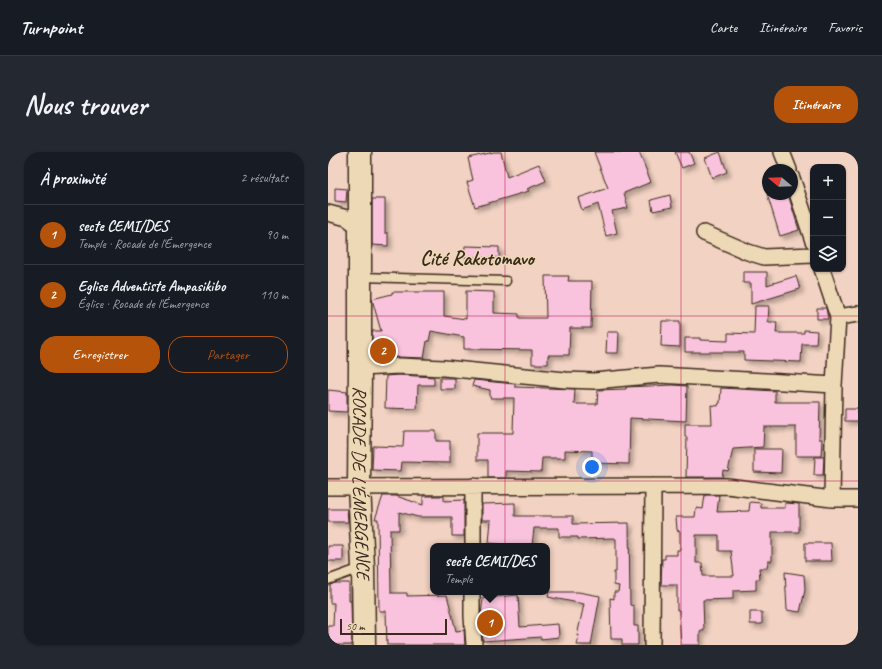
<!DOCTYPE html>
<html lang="fr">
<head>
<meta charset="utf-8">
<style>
  :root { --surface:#171b24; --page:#242831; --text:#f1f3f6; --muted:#9ea1a6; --line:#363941; --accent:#b45309 }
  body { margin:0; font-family:Caveat,sans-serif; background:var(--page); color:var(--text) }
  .controls { position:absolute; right:12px; top:12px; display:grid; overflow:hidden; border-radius:8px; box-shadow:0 1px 3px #0004 }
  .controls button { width:36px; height:36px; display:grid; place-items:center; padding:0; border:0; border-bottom:1px solid var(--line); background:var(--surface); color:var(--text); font:20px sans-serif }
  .compass { position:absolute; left:434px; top:12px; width:36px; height:36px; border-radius:50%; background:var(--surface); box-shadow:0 1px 3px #0004; rotate:289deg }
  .scale { position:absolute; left:12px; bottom:10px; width:107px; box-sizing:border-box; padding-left:4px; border:2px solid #3b2a1e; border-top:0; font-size:11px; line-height:14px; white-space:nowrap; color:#3b2a1e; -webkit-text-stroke:3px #eed9b7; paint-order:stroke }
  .you { position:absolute; left:264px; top:315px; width:14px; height:14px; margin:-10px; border:3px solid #fff; border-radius:50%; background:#1a73e8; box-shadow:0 0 0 6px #1a73e833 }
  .badge { display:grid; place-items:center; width:26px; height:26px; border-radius:50%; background:var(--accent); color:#fff; font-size:13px; font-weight:700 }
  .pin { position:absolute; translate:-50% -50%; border:2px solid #fff; box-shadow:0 1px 4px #0006 }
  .popup { position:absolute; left:102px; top:391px; width:120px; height:52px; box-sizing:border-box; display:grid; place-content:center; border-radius:8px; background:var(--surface); filter:drop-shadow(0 1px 3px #0005); font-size:13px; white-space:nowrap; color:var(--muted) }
  .popup b { font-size:15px; color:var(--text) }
  .popup::after { content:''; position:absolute; left:50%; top:100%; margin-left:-8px; border:8px solid transparent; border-top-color:var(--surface) }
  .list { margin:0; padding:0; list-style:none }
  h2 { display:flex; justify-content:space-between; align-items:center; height:52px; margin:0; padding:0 16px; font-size:17px }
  h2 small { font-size:13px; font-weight:400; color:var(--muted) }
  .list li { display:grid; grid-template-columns:26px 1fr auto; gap:12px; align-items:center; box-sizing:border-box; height:60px; padding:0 16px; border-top:1px solid var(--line) }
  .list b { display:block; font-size:15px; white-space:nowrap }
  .list p { margin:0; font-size:13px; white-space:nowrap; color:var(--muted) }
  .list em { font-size:13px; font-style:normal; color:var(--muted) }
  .actions { display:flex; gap:8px; padding:12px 16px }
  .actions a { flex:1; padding:9px 0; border:1px solid var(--accent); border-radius:16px; text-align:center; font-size:14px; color:var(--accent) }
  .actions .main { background:var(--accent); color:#fff }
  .icon { flex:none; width:22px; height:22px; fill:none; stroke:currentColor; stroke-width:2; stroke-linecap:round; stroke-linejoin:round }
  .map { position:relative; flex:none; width:530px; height:493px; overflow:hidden; border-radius:16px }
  header { display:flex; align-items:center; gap:24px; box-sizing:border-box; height:56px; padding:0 20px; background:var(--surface); border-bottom:1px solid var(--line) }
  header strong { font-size:19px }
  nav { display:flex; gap:22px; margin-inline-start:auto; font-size:14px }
  .intro { display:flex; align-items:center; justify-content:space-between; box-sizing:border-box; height:96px; padding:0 24px }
  h1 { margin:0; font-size:28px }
  .button { padding:10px 18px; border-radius:16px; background:var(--accent); color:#fff; font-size:14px; font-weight:700 }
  main { display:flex; gap:24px; padding:0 24px }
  aside { flex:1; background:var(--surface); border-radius:16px; box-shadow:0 1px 3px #0004 }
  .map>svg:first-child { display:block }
  .building { fill:#fac3dd; stroke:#3b2a1e; fill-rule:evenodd; filter:url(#shadow) }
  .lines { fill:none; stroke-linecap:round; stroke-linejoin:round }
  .lane-casing { stroke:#3b2a1e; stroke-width:11 }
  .street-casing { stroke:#3b2a1e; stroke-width:18 }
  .secondary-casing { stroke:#3b2a1e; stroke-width:25 }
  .lane { stroke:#eed9b7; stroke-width:8 }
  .street { stroke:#eed9b7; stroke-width:15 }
  .secondary { stroke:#eed9b7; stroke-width:22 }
  .grid { fill:none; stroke:#c2185b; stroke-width:1; stroke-opacity:0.55 }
  .labels { text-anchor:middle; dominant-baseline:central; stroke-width:3; stroke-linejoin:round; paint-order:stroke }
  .street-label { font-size:19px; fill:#3b2a1e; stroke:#eed9b7 }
  .neighbourhood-label { font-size:20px; font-weight:bold; fill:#3b2a1e; stroke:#eed9b7 }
</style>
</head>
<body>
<header>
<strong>Turnpoint</strong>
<nav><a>Carte</a><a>Itinéraire</a><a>Favoris</a></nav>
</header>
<div class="intro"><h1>Nous trouver</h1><a class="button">Itinéraire</a></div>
<main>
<aside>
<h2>À proximité<small>2 résultats</small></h2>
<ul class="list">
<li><span class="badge">1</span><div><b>secte CEMI/DES</b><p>Temple · Rocade de l'Émergence</p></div><em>90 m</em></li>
<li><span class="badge">2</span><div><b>Eglise Adventiste Ampasikibo</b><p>Église · Rocade de l'Émergence</p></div><em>110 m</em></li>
</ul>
<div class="actions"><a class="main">Enregistrer</a><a>Partager</a></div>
</aside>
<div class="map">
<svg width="530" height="493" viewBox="0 0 530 493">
  <defs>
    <filter id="shadow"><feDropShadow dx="3.5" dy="3.5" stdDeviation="2" flood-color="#0004"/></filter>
  </defs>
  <rect width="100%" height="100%" fill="#f2d2c2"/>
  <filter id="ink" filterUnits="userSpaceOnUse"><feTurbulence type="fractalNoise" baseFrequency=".025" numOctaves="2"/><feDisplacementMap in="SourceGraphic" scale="8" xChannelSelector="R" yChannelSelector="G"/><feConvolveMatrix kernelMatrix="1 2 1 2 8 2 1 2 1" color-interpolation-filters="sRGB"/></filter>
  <g filter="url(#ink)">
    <path class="building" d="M166,0H173L179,25L211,12L218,29L199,37L201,39L147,55L139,30L145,28L140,6Z
      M266,0H311L323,30L296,41L300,56L284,59L289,81L278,84L270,52L254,58L250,46L280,36Z
      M347,0H361L366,11L354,16Z
      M392,0L399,20L384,26L377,6Z
      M7,36L19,37L18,50L7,49Z
      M439,42H460L471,78L452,84Z
      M342,43L344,55L325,59L323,48Z
      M44,47H57V81H60V94L44,93Z
      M137,94L171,95V106L136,105Z
      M415,120H439V133L468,124L472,137L423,152V131H415Z
      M217,124H241L240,129H264L263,176H242L241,203H220V212H204V198L136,197V185L103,179L101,189H99L96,206L71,205L44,206V179H53L44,147L64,142V140H116V164L138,167V139L166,140V161L191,162V166H218Z
      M427,154H441L440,170H449L448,181H476V178L489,179L488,192H474L473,210L416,208V200H357V186H372V188L400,189V181L426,182Z
      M489,156H498L500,167H489Z
      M334,169H352V195L333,194Z
      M279,180H291L290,201H278Z
      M71,223L106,225V233H90L89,257L57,256L58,224Z
      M112,226H127V237H112Z
      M146,228L187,232V235L247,237L246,252H269L270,238L298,237V235L345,233L359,234L358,269L302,266L301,312L264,311V299L237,298V306H214L213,320L178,319V326H160V308H149V281H185L186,246H162V238L144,234Z
      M393,236L447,239V250H492L491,287H494L493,304H468V275H436L435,295L405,297L400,319L395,318L394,325H358L359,285H357V272H384L383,253L390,254L391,251H392Z
      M0,238L19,240V260L0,259Z
      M517,257H530V269H517Z
      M76,279H108V289H122V311L74,310L73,319L44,318L45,294L75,295Z
      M426,297H454L453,321L426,320Z
      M487,305H496L495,323H486Z
      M377,343H391L389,360L421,359L422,350L433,351V356H457V351L471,352V380H444V409H440L439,416H431L432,427H428V438L405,439V447L375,448L376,479H372V493H353L351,458H349V433H333L334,407H337V403H349V398H352V379L349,378L348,365H367L368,356L375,357ZM368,383H391V399H403L406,424H375L374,411H368Z
      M55,344H68L95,353V344H116V349L136,348V384H124V365H90L71,360V378H62L63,441H79V444L119,443L128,479L136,478L137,493H59L58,459H51L50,367H47Z
      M187,351V364H245V372L301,371L302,453L306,454V474H310V493H294V487H283L282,446L286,447V440H290L291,434L286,433V420H288V387L286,386L250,387V385H231V376H206L204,394H188L161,391L163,368H154V352Z
      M0,357H19L20,370H0Z
      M477,391H503L504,409H477Z
      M0,394H15V409H0Z
      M457,420L476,423L477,438L472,460L459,458Z
      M7,431H21V449H23L24,493H0V474H5L6,451H2V433Z
      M221,440H250L272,444L263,493H249L251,483L249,484L256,452L220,445Z
      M190,443L192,475L230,472L231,485L213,487V485L155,489L153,464L155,446Z
      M422,460H434V472H422Z"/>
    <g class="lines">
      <defs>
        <path id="lane" d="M32,125L178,129
          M0,428L33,416"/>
        <path id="street" d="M454,0L461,18
          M464,26L485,89
          M0,61L19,66L31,75
          M376,81L420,100L436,105L485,103
          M494,117L510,165L506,233L504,347
          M510,165L530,162
          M32,216L71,214L116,216L237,228L266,229L331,223L506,233
          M0,335L399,334L504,347H530
          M145,394V334
          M144,440V464L146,493
          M324,493L325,334"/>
        <g id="secondary">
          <path id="s1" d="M32,0V216L31,334L35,415L36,493"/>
        </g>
      </defs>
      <use href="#lane" class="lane-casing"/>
      <use href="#street" class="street-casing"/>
      <use href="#secondary" class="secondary-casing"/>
      <use href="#lane" class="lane"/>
      <use href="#street" class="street"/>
      <use href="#secondary" class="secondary"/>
    </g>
  </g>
  <path class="grid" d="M177,0V493M353,0V493M0,164H530M0,329H530"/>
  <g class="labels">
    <g class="street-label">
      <text stroke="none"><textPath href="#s1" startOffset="331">ROCADE DE L'ÉMERGENCE</textPath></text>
    </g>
    <g class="neighbourhood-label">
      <text x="149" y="106">Cité Rakotomavo</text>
    </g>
  </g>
</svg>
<div class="controls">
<button>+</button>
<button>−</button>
<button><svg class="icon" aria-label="layers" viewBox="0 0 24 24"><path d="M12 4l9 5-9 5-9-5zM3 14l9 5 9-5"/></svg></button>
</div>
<svg class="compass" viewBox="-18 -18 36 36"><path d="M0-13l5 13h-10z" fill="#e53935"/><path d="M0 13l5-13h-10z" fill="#9ea1a6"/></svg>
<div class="scale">50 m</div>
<div class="you"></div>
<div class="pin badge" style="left:162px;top:471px">1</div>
<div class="popup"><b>secte CEMI/DES</b>Temple</div>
<div class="pin badge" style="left:55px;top:199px">2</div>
</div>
</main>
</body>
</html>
